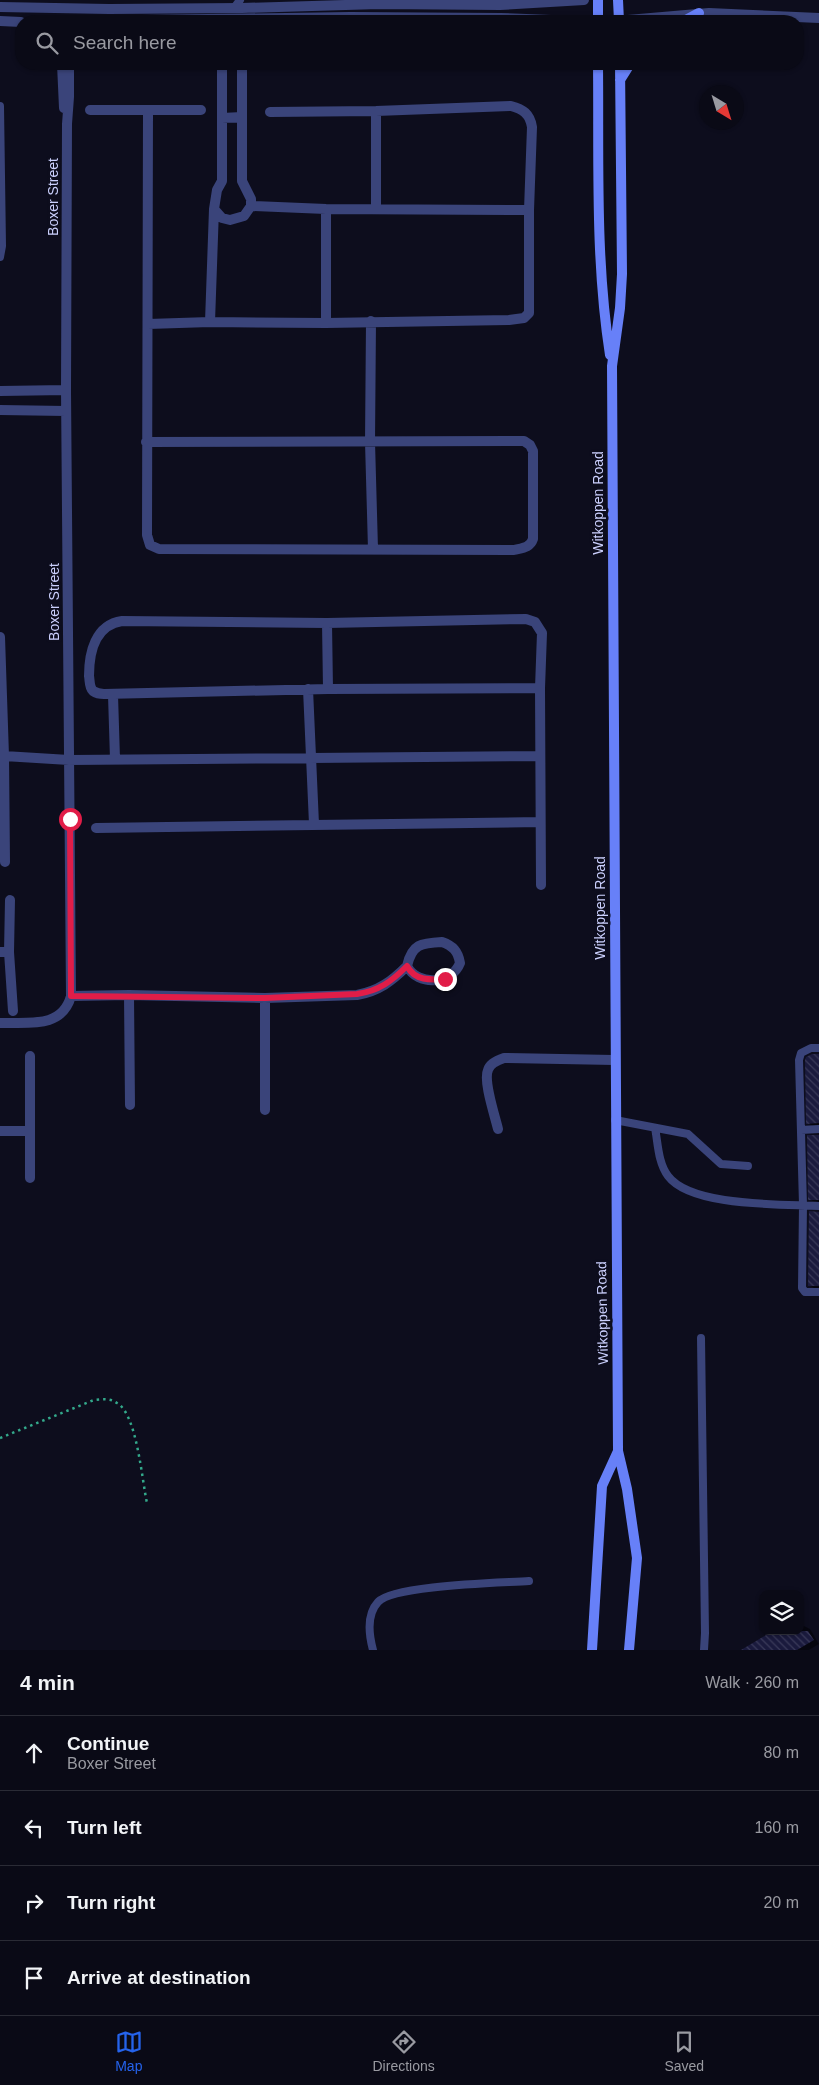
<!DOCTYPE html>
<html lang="en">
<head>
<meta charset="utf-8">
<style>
  :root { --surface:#0a0a16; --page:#181823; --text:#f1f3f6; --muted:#999aa1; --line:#2a2b35; --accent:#2563eb }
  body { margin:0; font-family:Helvetica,sans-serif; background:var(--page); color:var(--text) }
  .controls { position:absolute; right:15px; bottom:15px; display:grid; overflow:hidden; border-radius:10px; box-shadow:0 1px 4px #0004 }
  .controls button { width:45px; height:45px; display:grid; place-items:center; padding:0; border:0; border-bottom:1px solid var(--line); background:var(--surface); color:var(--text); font:25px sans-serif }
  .compass { position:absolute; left:699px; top:85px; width:45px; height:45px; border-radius:50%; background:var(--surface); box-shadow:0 1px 4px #0004; rotate:142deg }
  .stop { position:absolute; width:15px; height:15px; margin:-11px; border:4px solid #e11d48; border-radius:50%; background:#fff }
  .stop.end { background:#e11d48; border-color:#fff; box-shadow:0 1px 5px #0008 }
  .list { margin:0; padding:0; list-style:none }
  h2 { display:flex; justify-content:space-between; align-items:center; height:65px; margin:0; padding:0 20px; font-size:21px }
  h2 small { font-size:16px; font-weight:400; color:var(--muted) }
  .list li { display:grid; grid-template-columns:32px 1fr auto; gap:15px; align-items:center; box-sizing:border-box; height:75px; padding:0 20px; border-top:1px solid var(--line) }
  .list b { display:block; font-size:19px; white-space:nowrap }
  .list p { margin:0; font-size:16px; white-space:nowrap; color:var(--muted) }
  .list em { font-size:16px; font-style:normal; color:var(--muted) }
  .icon { flex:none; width:28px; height:28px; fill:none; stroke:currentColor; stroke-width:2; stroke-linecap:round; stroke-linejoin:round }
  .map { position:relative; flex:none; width:819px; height:1650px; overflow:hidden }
  .search { position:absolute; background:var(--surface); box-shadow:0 1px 4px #0004; left:15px; right:15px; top:15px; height:55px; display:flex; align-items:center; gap:12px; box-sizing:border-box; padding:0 18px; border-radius:20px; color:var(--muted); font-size:19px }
  .sheet { height:365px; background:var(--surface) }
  nav { display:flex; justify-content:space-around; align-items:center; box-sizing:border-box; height:70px; border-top:1px solid var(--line); background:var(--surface); font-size:14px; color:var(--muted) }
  nav a { display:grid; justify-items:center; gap:2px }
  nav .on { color:var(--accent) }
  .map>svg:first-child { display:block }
  .shadow { fill:#0007 }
  .building { fill:url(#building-back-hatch) }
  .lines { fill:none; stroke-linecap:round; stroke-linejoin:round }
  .path { stroke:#33a98b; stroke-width:2.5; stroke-dasharray:2.5 4; stroke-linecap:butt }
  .lane { stroke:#3a447a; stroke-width:8 }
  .street { stroke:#3a447a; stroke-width:10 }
  .secondary { stroke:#6780f8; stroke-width:10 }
  .route { stroke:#e11d48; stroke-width:6 }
  .labels { text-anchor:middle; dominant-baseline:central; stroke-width:5; stroke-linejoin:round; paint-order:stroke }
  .street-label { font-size:14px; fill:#cbd0fd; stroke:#0d0d1d }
</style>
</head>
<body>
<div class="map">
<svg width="819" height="1650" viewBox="0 0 819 1650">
  <defs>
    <pattern id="building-back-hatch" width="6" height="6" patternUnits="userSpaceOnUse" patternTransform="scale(1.25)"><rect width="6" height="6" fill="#1a1a3d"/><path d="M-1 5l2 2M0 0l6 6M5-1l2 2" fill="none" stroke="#3a3a5a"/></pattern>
  </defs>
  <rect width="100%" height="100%" fill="#0d0d1d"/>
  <path class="shadow" d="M819,1054V1130L808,1123Z
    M819,1135V1205L810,1199Z
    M819,1212V1291L809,1285Z
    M804,1626L810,1629L819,1644L809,1650H743L770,1634L768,1631H800V1628Z"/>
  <path class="building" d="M812,1054H819V1123L806,1124L805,1060L806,1057Z
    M807,1135H819V1200H808Z
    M809,1211L819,1212V1286H808Z
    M773,1631H808L814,1640L797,1650H741Z"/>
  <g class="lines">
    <path class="path" d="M0,1438L94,1400C102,1399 110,1398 117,1403C137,1414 142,1481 147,1503"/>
    <path class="lane" d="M234,8L240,0
      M0,106L2,246L0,257
      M819,1048H811L801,1053L799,1060L803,1205L802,1288L805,1292H819
      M615,1120L688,1134L721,1164L748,1166
      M655,1128C658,1143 658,1163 668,1176C691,1207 782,1204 819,1206
      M801,1130L819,1129
      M701,1338L705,1633L704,1650
      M373,1650C369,1635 366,1615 378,1602C393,1585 501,1583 529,1581"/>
    <path class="street" d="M0,7L109,9L242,8L379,4L500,5L584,0
      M0,21L21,22
      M76,21L350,17L501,18L576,21
      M616,21L709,13L819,18
      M62,64L64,108
      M222,64V181L217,190L214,209L222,218L230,220L244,216L251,206V199L242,181V64
      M90,110H201
      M376,111V209
      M222,118L242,117
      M251,206L326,209L529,210
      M371,321L370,442L373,549
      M210,322L214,209
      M326,323V209
      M148,324L210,322L326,323L509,320L524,318L529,313V210L532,127C530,114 523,109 511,106L376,111L270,112
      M0,391L66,390
      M0,410L66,411
      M146,442L524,441L530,445L533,451V539C530,548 522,548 514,550L159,549L150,545L147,535L148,110
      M327,623L328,689
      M0,637L4,756L5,862
      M540,688L328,689L104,694C101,694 96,693 93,691C89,687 90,681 89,676C89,653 95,625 122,621L327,623L526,619L535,622L542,633L540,688L541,885
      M308,689L314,824
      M113,695L115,759
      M4,756L69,760L540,756
      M96,828L540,822
      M442,942C453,946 458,951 460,963C452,984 418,987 407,966C412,944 421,943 442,942Z
      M0,952H9L10,900
      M9,952L13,1011
      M129,995L130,1105
      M71,996L129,995L265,998L357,995C379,991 392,981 407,966
      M265,998V1110
      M0,1023C28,1022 62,1029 71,996L66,390L67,124L69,97V64
      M498,1129C495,1116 483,1081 488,1070C490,1063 498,1060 504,1058L614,1060
      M0,1131H30V1178
      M30,1131V1056"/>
    <path class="secondary" d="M618,0L619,21
      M598,21V0
      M684,21L699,13
      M598,64C599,161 595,259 610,355
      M620,64L622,274L620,308L612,366L618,1451L627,1489L637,1558L629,1650
      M620,80L630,64
      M592,1650L602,1486L618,1451"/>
  </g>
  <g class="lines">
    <path class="route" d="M70,819L71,996L265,998L357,994C379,991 392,981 407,966C415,981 430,980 445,979"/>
  </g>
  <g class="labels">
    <g class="street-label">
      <text transform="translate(53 197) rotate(-90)">Boxer Street</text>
      <text transform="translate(598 503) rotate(-90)">Witkoppen Road</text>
      <text transform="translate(54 602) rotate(-90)">Boxer Street</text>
      <text transform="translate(600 908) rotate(-90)">Witkoppen Road</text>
      <text transform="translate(602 1313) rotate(-91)">Witkoppen Road</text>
    </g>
  </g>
</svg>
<div class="controls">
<button><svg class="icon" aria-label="layers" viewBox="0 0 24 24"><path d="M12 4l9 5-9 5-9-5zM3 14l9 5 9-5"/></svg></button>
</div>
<svg class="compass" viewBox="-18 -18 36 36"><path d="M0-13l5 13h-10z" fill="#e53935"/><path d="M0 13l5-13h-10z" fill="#999aa1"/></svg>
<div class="stop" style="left:70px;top:819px"></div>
<div class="stop end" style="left:445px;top:979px"></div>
<div class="search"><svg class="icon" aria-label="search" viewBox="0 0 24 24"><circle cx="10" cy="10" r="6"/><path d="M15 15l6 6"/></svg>Search here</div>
</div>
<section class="sheet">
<h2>4 min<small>Walk · 260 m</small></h2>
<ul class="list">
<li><svg class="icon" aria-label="ahead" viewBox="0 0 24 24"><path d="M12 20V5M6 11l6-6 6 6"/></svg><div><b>Continue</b><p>Boxer Street</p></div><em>80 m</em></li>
<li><svg class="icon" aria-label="left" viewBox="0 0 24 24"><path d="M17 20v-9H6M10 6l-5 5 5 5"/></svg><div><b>Turn left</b></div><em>160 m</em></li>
<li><svg class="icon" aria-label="right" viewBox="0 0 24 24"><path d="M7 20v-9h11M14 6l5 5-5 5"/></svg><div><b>Turn right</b></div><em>20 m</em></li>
<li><svg class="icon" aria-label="arrive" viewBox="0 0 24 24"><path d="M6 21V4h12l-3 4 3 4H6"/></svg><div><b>Arrive at destination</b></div></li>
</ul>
</section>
<nav>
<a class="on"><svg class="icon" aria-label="map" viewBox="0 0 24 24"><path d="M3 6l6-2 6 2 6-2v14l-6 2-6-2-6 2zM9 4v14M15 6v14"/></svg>Map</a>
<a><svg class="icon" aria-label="directions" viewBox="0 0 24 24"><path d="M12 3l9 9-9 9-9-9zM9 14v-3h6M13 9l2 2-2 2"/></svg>Directions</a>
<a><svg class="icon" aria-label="saved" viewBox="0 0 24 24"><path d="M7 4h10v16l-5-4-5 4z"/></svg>Saved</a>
</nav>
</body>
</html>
